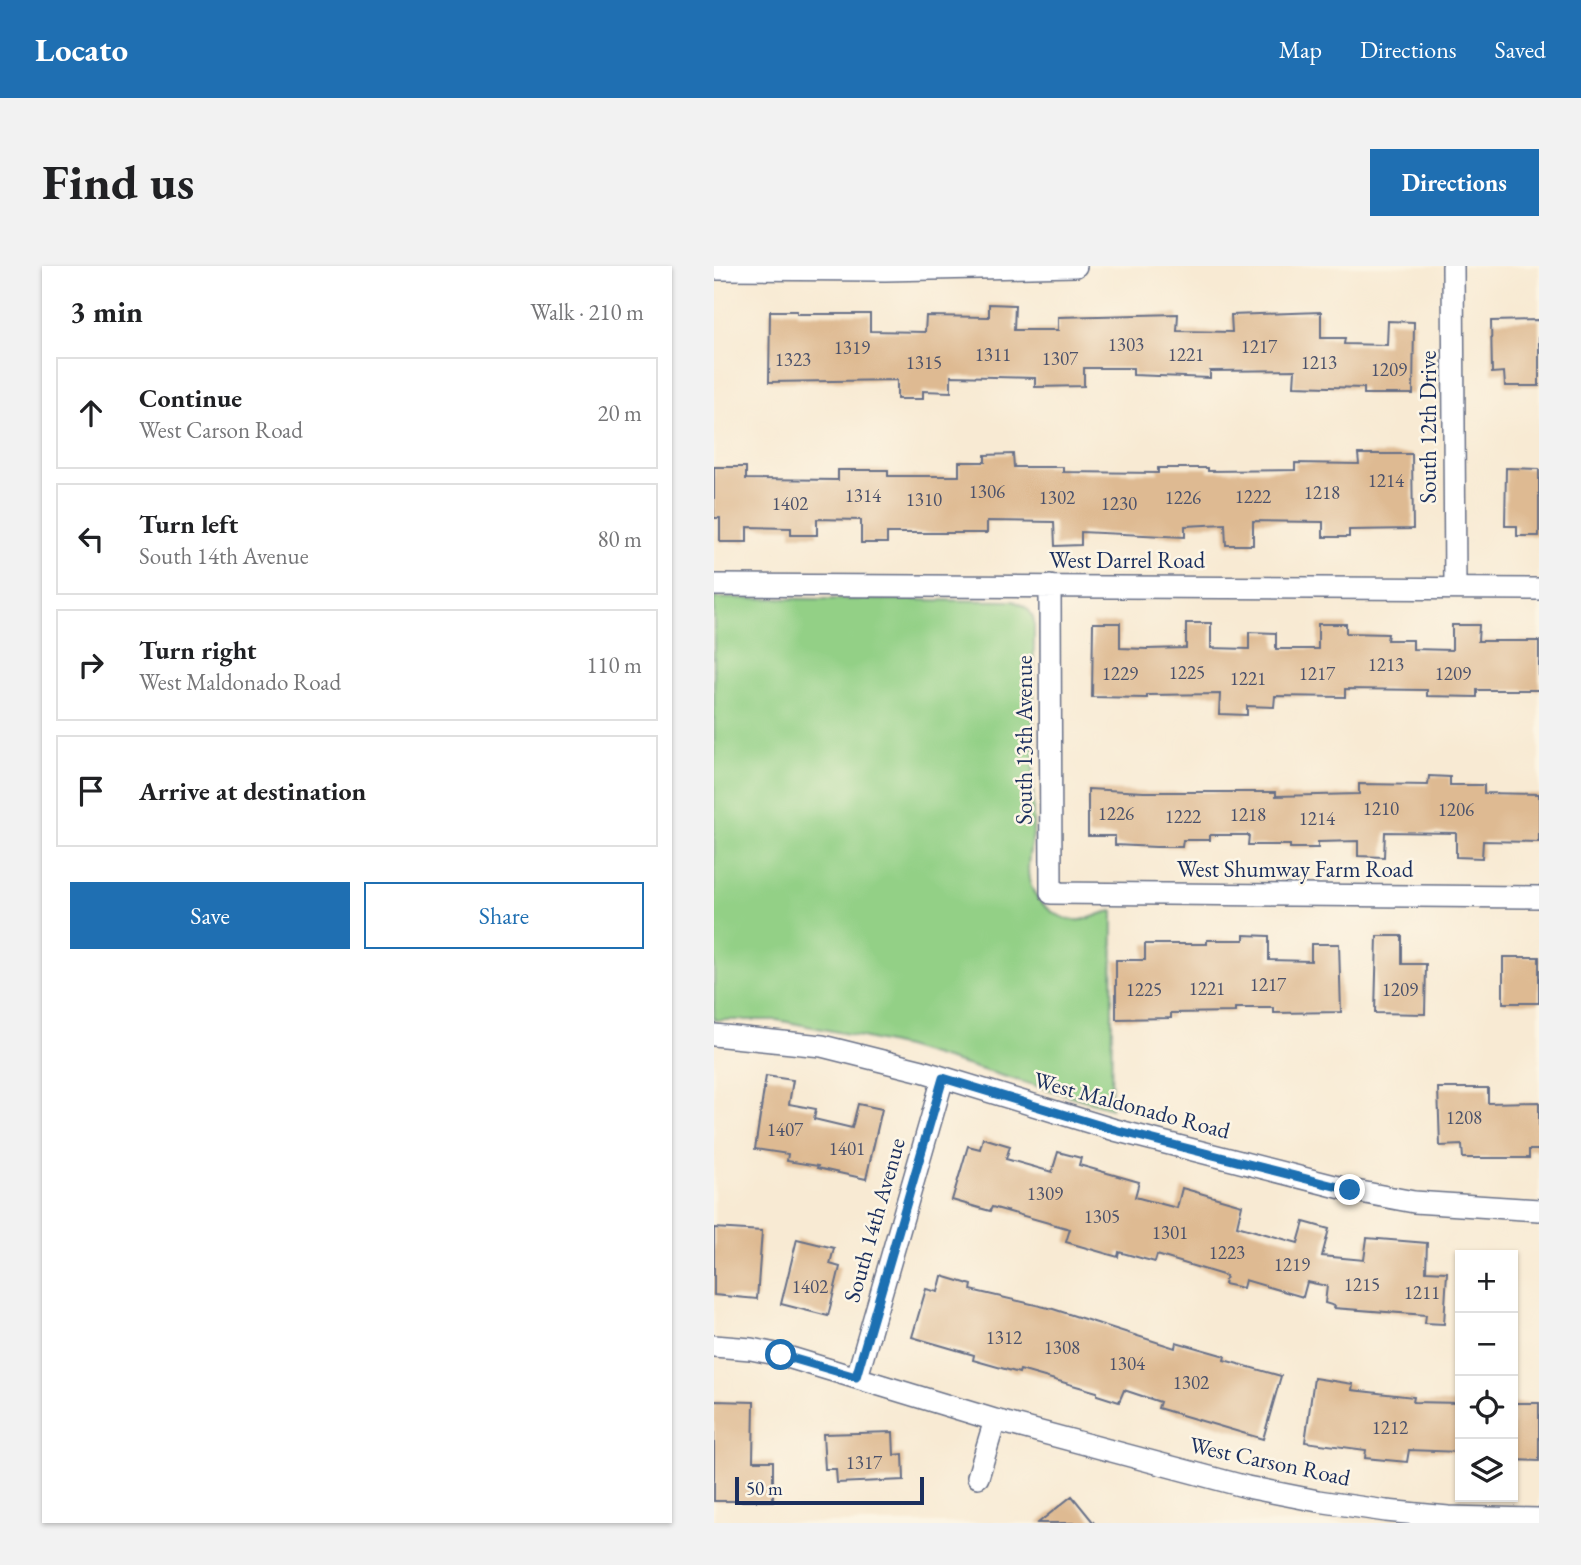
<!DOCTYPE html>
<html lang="en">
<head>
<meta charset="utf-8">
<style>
  :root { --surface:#fff; --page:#f2f2f2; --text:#202124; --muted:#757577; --line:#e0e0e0; --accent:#1f6fb2 }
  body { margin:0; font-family:"EB Garamond",serif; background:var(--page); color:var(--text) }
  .controls { position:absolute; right:21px; bottom:21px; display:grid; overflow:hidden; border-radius:0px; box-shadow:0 2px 5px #0004 }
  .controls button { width:63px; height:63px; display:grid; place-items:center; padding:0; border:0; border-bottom:2px solid var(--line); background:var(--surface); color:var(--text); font:35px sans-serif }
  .scale { position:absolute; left:21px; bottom:18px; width:189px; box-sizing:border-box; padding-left:7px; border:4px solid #1b2f5e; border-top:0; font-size:19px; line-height:24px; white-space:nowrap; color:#1b2f5e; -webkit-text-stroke:5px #fcf5e5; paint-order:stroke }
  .stop { position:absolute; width:21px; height:21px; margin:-16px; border:5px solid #1f6fb2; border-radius:50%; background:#fff }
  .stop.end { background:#1f6fb2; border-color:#fff; box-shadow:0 2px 7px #0008 }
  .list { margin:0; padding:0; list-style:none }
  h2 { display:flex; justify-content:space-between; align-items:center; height:91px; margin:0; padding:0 28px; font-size:30px }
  h2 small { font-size:23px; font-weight:400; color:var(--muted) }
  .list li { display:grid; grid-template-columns:46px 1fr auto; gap:21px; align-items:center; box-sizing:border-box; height:112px; margin:0 14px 14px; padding:0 14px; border:2px solid var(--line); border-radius:0px }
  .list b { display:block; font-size:26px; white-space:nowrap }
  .list p { margin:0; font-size:23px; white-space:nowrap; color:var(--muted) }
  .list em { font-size:23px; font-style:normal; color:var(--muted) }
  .actions { display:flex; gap:14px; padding:21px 28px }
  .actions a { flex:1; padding:16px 0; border:2px solid var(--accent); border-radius:0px; text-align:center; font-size:24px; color:var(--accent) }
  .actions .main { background:var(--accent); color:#fff }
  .icon { flex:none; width:38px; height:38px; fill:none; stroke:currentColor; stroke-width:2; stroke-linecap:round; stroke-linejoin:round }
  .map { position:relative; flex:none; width:825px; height:1257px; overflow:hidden; border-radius:0px }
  header { display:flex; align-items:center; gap:42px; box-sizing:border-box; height:98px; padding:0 35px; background:var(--accent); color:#fff }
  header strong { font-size:33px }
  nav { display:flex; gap:38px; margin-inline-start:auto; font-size:24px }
  .intro { display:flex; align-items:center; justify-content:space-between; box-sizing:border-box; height:168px; padding:0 42px }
  h1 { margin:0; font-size:49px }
  .button { padding:18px 32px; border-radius:0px; background:var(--accent); color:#fff; font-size:24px; font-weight:700 }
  main { display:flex; gap:42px; padding:0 42px }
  aside { flex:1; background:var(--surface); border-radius:0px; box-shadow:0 2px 5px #0004 }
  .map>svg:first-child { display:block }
  .green { fill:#93d086; stroke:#578072; stroke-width:2 }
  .building { fill:#deba92 }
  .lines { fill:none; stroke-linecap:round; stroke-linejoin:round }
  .minor-casing { stroke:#687087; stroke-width:24 }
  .minor { stroke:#fff; stroke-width:21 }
  .route { stroke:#1f6fb2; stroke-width:9 }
  .labels { text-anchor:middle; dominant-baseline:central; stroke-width:5; stroke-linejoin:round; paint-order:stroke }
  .number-label { font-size:19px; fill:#4c526b }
  .street-label { font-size:23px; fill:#1b2f5e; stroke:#fcf5e5 }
</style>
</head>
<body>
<header>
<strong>Locato</strong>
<nav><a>Map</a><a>Directions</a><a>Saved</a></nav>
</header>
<div class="intro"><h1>Find us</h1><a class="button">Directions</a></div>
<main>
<aside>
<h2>3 min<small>Walk · 210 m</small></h2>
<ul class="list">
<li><svg class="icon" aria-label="ahead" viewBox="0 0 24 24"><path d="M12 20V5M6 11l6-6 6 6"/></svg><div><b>Continue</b><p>West Carson Road</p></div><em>20 m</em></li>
<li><svg class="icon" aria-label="left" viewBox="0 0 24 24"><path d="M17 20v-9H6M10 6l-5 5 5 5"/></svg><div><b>Turn left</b><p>South 14th Avenue</p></div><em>80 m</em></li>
<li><svg class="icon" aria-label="right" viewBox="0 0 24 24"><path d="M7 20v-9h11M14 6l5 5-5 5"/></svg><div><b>Turn right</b><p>West Maldonado Road</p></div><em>110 m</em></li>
<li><svg class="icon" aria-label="arrive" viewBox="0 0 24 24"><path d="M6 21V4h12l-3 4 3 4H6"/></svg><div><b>Arrive at destination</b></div></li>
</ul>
<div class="actions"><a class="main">Save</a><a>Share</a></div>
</aside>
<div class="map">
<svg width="825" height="1257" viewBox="0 0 825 1257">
  <rect width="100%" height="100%" fill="#fcf5e5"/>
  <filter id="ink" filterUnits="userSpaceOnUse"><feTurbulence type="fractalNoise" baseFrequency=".0143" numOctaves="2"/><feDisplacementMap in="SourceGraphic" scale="14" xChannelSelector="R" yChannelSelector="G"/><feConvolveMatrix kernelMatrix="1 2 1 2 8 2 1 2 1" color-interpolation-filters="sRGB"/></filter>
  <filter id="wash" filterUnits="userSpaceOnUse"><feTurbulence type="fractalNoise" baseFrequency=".00686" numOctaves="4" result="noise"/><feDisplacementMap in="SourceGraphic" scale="28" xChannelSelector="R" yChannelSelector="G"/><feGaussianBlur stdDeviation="1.57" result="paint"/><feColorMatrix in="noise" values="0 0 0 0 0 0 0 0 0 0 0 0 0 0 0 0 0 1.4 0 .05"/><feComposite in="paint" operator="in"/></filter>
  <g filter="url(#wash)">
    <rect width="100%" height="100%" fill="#f8ead3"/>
    <path class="green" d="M0,332L299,335C310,339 317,343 320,355L319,569C311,602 309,626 340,647C347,651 358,655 367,654C377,653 388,646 399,645L397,842L191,781L139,769L63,754H0Z"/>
    <g id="blocks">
      <path class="building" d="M275,38L301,39L300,64H344V51L464,48L463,65L518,66L517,49L607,46V72H631L630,78L673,79L674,55L700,56L699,128H650V122L580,120L581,104L496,105V112L419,109V102H370V120L321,121V112L237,110V126L209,125V133H183V114L55,116L56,45H83V48H156V65L211,66L212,50L275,51Z
        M825,54V120H791L790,106L778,107L777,55Z
        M299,188L300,201H349V206L444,207V202H494V205L581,204V197L645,198L644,188H698L699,263L635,264V271H609V256L539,255V279H512L511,258L471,260V271L367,266V279L341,280L340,256L273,255V267H173V277H147V254L103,253V269H77V262L33,261V276H6V252H0V201H32V213L124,214V204H174V210H245V196H271V189Z
        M792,202L825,203V270H803V260H791Z
        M379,357H406V382L433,383L472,382V357H497V382L535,383V366L562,367V383H604V358H632V367L674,368L673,374H699V383L738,384V359H765L764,375H825V424H763V431L713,430V424L631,423V431L561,430L560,441L533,440V449L505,448L506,428L433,429V432L378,431Z
        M715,510L736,511V519H770V527L825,528V576L769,575L768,592L742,591V567L671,566L670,591L644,590V575L604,576V582H576V579H534L535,569H496V574H469L468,581H442L401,579V570H374V523L430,526H562V530L645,528V518L714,519Z
        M530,669L555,670V694L597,695V678H625L627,746L560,747V742H521V746L457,747V752L402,753V694H431V678H493V674H530Z
        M663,670H688V698H712L711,748L661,747Z
        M789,691H825V737H789Z
        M52,810L79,814L75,838L102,843L100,853L138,862L144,838L168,843L152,913L103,902L104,900L73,895L74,888L41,883Z
        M724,822H774V837L825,836V884H815V892H749L748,879L726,880Z
        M269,872L296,880L292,893L338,906L344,886L367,892L365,899L425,916L421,931L463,942L468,922L528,939L523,960L584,977L590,956L615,963L608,990L650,994L653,972L713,977L712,1005L733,1006L730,1058L711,1057L712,1049L620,1042L621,1040L611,1037L613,1020L593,1016L589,1031L531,1014L529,1022L510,1018L512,1010L443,989L441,996L405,986L404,991L352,976L356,963L278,941L276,945L238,934L254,880L266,883Z
        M0,962L48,965L43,1033L0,1029Z
        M83,973L120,982L116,998L126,1001L114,1050L67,1038Z
        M228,1010L258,1019L257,1024L339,1043L461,1082L462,1076L511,1090L510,1094L567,1110L549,1173L444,1142L446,1136L410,1124L405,1136L383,1129V1126L306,1104L305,1107L259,1094L260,1089L198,1071L212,1023L224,1026Z
        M600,1112L639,1118L638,1124L700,1131L699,1136L746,1137V1186L695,1184L693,1196L651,1192L652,1184L591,1176Z
        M0,1135L40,1136L39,1195H59V1235H0Z
        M799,1137H825V1195L799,1194Z
        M179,1166L180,1189L189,1188L190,1214L123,1217L122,1203H111L109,1168Z
        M358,1230L380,1257H324Z"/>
    </g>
  </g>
  <g filter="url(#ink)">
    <use href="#blocks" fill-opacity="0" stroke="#687087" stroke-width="2"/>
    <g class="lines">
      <defs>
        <path id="minor" d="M739,0L741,322
          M0,3L171,4L362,0
          M0,319L825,323
          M336,320L337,627L825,631
          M0,769L108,780L208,805L401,864L636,924L700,936L825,944
          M0,1080L37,1083L67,1089L281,1154L533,1221L604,1235L672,1245L734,1251L825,1253
          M143,1111L229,812
          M264,1211L281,1154"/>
      </defs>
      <use href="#minor" class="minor-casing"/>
      <use href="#minor" class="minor"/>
    </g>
  </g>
  <g class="lines" filter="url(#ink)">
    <path class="route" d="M67,1089L142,1111L229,812L401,864L636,924"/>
  </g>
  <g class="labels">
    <g class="number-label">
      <text x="412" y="78">1303</text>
      <text x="545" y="80">1217</text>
      <text x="138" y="81">1319</text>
      <text x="279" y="88">1311</text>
      <text x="472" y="88">1221</text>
      <text x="346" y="92">1307</text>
      <text x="79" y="93">1323</text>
      <text x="210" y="96">1315</text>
      <text x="605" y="96">1213</text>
      <text x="675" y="103">1209</text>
      <text x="672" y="214">1214</text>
      <text x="273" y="225">1306</text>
      <text x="608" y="226">1218</text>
      <text x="149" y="229">1314</text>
      <text x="539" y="230">1222</text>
      <text x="343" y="231">1302</text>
      <text x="469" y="231">1226</text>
      <text x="210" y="233">1310</text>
      <text x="76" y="237">1402</text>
      <text x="405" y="237">1230</text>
      <text x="672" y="398">1213</text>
      <text x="473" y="406">1225</text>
      <text x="406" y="407">1229</text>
      <text x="603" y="407">1217</text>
      <text x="739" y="407">1209</text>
      <text x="534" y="412">1221</text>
      <text x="667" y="542">1210</text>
      <text x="742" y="543">1206</text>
      <text x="402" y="547">1226</text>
      <text x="534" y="548">1218</text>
      <text x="469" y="550">1222</text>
      <text x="603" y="552">1214</text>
      <text x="554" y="718">1217</text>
      <text x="493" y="722">1221</text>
      <text x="430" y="723">1225</text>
      <text x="686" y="723">1209</text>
      <text x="750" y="851">1208</text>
      <text x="71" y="863">1407</text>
      <text x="133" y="882">1401</text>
      <text x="331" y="927">1309</text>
      <text x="388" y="950">1305</text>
      <text x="456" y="966">1301</text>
      <text x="513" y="986">1223</text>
      <text x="578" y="998">1219</text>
      <text x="648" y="1018">1215</text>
      <text x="96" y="1020">1402</text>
      <text x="708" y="1026">1211</text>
      <text x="290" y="1071">1312</text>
      <text x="348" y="1081">1308</text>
      <text x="413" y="1097">1304</text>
      <text x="477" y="1116">1302</text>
      <text x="676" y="1161">1212</text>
      <text x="150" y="1196">1317</text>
    </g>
    <g class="street-label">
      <text transform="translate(714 161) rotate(-90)">South 12th Drive</text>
      <text x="413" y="294">West Darrel Road</text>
      <text transform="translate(310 474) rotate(-90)">South 13th Avenue</text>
      <text x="581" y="603">West Shumway Farm Road</text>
      <text transform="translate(418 839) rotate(15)">West Maldonado Road</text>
      <text transform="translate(160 954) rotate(-74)">South 14th Avenue</text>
      <text transform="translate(556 1195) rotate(12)">West Carson Road</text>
    </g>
  </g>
</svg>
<div class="controls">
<button>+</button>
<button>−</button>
<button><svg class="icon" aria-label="locate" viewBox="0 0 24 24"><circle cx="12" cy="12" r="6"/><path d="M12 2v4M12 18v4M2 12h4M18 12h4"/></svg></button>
<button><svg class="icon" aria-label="layers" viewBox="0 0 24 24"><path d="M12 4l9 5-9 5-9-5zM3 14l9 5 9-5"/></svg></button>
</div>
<div class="scale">50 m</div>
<div class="stop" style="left:67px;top:1089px"></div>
<div class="stop end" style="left:636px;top:924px"></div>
</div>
</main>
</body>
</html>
